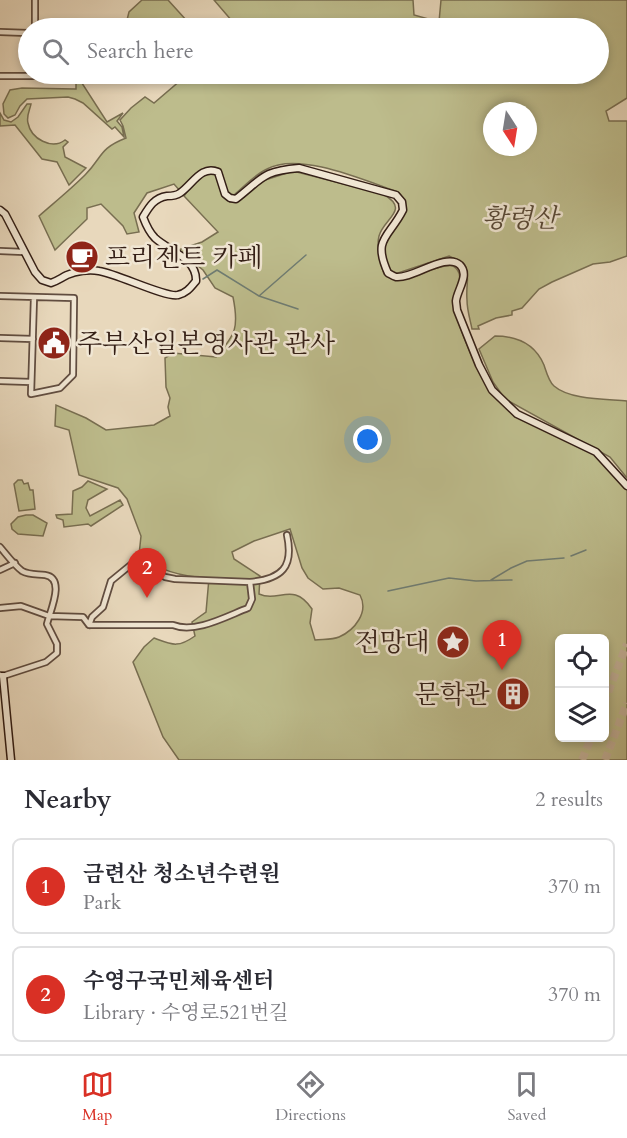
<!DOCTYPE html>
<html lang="en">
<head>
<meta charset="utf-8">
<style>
  :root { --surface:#fff; --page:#f7f7f7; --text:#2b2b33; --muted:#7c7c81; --line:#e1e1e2; --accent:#d93025 }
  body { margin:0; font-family:Cardo,"Noto Serif KR",serif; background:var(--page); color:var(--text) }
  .controls { position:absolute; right:18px; bottom:18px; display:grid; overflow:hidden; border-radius:9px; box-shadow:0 3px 9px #0003 }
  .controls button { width:54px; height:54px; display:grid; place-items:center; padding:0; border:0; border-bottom:2px solid var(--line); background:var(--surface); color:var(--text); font:30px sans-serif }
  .compass { position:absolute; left:483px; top:102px; width:54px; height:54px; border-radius:50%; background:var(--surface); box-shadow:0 3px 9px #0003; rotate:168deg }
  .you { position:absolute; left:368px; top:440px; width:21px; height:21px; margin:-15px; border:4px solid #fff; border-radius:50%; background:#1a73e8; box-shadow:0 0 0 9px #1a73e833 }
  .badge { display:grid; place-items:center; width:39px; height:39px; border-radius:50%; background:var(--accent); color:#fff; font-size:20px; font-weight:700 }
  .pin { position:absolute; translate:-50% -50px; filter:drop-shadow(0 2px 3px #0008) }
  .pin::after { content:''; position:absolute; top:32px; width:21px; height:18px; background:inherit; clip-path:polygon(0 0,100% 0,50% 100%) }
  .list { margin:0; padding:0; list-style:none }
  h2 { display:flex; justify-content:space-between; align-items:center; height:78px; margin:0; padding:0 24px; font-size:26px }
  h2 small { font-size:20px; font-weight:400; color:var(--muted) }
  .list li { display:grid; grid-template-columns:39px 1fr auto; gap:18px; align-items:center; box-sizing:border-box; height:96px; margin:0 12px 12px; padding:0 12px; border:2px solid var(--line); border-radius:9px }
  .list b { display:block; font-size:22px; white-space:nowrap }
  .list p { margin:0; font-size:20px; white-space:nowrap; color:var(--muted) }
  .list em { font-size:20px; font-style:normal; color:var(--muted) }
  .icon { flex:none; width:33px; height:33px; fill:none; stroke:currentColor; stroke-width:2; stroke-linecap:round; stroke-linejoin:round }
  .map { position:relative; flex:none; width:627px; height:760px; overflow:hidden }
  .search { position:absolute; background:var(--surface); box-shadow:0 3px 9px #0003; left:18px; right:18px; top:18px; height:66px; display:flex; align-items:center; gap:15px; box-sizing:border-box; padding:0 21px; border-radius:33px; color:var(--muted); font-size:22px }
  .sheet { height:294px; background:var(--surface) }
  nav { display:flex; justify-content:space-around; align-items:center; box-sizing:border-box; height:84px; border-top:2px solid var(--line); background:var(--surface); font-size:16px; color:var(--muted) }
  nav a { display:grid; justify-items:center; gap:3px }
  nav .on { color:var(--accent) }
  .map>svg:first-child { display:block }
  .green { fill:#bdbc8c; stroke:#786e51; stroke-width:1.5; fill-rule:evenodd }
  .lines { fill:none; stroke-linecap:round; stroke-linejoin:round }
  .stream { stroke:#6f7c72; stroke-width:1.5 }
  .highway-tunnel { stroke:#c4b39b; stroke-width:8; stroke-dasharray:8 4; stroke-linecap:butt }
  .street-casing { stroke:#614d40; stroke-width:8 }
  .secondary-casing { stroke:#341f16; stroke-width:9 }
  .street { stroke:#f0e6d3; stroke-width:4.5 }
  .secondary { stroke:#f0e6d3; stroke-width:6 }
  .labels { text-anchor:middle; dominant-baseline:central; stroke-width:5; stroke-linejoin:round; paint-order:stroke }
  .park-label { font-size:26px; font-style:italic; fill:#564634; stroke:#f0e6d3 }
  .poi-label { font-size:26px; fill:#341f16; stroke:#f0e6d3; text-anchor:start }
</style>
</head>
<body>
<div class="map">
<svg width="627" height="760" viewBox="0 0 627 760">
  <rect width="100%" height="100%" fill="#e8d8bc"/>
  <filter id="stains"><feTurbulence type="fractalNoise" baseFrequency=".00333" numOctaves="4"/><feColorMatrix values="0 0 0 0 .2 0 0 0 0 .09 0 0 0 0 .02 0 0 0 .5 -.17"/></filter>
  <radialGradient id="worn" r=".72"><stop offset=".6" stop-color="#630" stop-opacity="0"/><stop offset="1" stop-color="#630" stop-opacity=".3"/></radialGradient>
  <path class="green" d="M142,0H168L187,21L179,28H125L129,12Z
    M214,0H413L414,15L439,22L441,0H627V98L606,111L609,121H627V256L610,262L593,264L552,282L539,289L522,308L512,311V315L496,318L478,326L479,329H472C470,319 467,310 467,300C465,277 476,268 449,256L395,274C357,241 425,220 398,192C366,181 299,151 267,169C254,175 245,186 234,195L228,194L218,168C200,163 192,180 180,191L174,184L147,193L134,213L139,232L127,234L123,226L101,204L87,208V219L55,250L39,216C55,202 71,189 85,175C103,157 98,149 126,138L123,126L120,120L131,108L145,97L154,103L188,74H598V28H238ZM492,111H528V147H492Z
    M76,80H80L107,122L123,113L117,121L122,127L124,137L115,127L112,129L83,103L75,99L68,97L27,99L20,106L15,115L8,118L4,114L3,104L10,90L22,88L76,89Z
    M27,104H31C30,110 26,116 28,123C31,139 52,150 65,140L68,142L63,147L65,157L86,168L69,185L57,162L42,159L15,125L0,126V113L4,120L11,122L18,117Z
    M293,171L383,194C411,210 384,218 379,236C376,248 380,262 384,274L396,280C406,278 448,262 453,266C468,276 453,291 454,304C455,319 477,371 486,384C510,423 557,430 593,453C605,461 616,478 627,490V760H179L163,737L133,662L144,647L154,638C173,645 178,648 195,636L192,622L206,612L209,578C183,577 159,571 139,555L141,536L127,499L118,488L79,475L69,430L55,426L56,405L86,418L106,430L154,425L170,416L168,407L170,398L166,387L165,358L173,353L216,357C236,334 239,327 233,297L215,288L203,270L178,250L202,242L218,232L184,196C191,186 200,174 213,173C221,180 221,194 230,202L244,197L259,182ZM290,529L302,568L308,578L323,589L339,588L360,595C369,612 355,630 339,637C332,640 322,639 315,640L310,623L312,609C293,581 279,603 259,594L260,576L234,559L232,552L254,541ZM560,638H604V738H560Z
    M495,336C516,336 535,344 544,365C546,371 549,382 554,386C570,400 606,399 627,401V478L610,457L505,399L493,382L479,349Z
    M18,480H22L24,484L28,483L30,490H33L35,509L19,511L14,484Z
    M88,481L107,489L88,500L86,508L90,516L120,500L123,505L91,526L88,524L64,527L63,520L57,518L56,515L72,514L73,491L82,487Z
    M26,515H33L47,523L43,536L18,534L12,529L11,524L18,517Z"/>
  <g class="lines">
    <path class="stream" d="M203,279L217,270L259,296L298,309
      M259,296L306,255
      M571,556L586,550
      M491,580L511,568L527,561L564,558
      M388,591L449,578L476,581L512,580"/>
    <path class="highway-tunnel" d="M604,703L627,644
      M582,760L591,738
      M605,760L627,703"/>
    <defs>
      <path id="street" d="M35,28V0
        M0,32L28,33
        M0,76H33L34,74
        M0,251L24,252
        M0,296L74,298L73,375L60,388L31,394L34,297
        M0,338L33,339
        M0,381L31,382
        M0,547C6,554 14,565 22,571C29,575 37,574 45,575C66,578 50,611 47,624L57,644V653L46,662L3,676L0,675
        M0,570L15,563
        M0,608L21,606L49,616L83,617L89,625H173C195,634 227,616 248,608L252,599L250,582C282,579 294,567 287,535
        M89,625L92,617L103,607L111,581L133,563L143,562L165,577L175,579L250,582"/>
      <path id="secondary" d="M0,210L5,214L35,272L42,280L51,283C57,281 61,278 67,275C76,271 89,269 99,271C118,274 166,298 178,295C187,293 191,287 196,281C197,258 169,251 155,238C149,232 146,225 143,217C149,207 154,198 167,196C171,196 176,196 180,193C193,184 201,165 218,172L225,194L230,198L236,199C263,178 262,171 299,168L396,195L402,202L403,210C389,238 372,238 388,273C390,274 393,276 396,277C413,279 446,252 460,265C470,275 457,290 456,301C456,302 457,309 457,310L479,365L492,390L517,414L596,452L627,486
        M3,676L11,760"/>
    </defs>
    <use href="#street" class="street-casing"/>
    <use href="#secondary" class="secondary-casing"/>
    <use href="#street" class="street"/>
    <use href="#secondary" class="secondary"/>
  </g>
  <defs>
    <symbol id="cafe-disc" viewBox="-11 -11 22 22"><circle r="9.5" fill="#8f2418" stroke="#f0e6d3"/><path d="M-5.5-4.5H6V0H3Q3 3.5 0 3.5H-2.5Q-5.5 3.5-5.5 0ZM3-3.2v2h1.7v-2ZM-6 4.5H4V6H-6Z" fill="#fff"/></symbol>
    <symbol id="civic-disc" viewBox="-11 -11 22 22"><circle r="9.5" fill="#8f2418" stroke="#f0e6d3"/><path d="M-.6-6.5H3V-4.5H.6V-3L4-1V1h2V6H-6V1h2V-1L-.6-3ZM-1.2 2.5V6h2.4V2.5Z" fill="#fff"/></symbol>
    <symbol id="sight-disc" viewBox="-11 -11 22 22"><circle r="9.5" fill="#8f2418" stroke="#f0e6d3"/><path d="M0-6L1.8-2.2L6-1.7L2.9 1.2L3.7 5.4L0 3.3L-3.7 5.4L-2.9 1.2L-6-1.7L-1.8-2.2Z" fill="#fff"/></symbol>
    <symbol id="building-disc" viewBox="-11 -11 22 22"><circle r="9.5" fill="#8f2418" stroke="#f0e6d3"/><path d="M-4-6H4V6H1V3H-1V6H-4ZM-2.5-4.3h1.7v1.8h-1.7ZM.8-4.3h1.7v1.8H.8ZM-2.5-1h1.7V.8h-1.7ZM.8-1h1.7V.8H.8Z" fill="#fff"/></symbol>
  </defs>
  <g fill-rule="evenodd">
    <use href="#cafe-disc" x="63" y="238" width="38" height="38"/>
    <use href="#civic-disc" x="35" y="324" width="38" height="38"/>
    <use href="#sight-disc" x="434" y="623" width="38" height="38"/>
    <use href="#building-disc" x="494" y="675" width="38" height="38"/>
  </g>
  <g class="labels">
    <g class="park-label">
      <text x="520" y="218">황령산</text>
    </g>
    <g class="poi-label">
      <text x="105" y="257">프리젠트 카페</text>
      <text x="77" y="343">주부산일본영사관 관사</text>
      <text x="430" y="642" text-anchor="end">전망대</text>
      <text x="490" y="694" text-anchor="end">문학관</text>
    </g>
  </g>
  <rect width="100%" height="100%" filter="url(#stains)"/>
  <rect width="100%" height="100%" fill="url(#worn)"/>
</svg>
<div class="controls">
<button><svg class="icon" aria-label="locate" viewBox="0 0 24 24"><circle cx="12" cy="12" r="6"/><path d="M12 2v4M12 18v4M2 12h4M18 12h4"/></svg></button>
<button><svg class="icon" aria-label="layers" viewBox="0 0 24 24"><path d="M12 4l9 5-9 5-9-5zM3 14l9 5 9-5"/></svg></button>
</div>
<svg class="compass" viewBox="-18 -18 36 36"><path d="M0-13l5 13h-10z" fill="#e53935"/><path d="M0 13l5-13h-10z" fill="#7c7c81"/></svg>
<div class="you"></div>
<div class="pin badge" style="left:502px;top:670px">1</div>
<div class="pin badge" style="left:147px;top:598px">2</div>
<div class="search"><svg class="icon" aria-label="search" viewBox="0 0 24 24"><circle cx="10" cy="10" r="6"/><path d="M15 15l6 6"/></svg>Search here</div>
</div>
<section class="sheet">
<h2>Nearby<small>2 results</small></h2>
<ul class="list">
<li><span class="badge">1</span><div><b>금련산 청소년수련원</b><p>Park</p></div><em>370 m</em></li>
<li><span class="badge">2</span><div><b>수영구국민체육센터</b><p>Library · 수영로521번길</p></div><em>370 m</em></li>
</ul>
</section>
<nav>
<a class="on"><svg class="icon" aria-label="map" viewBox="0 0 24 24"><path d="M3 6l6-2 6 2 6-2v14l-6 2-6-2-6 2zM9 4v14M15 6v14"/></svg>Map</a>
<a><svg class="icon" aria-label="directions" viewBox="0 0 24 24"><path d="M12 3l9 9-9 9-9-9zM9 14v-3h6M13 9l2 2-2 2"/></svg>Directions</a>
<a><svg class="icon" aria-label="saved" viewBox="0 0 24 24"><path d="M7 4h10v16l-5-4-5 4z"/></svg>Saved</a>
</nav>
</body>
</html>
